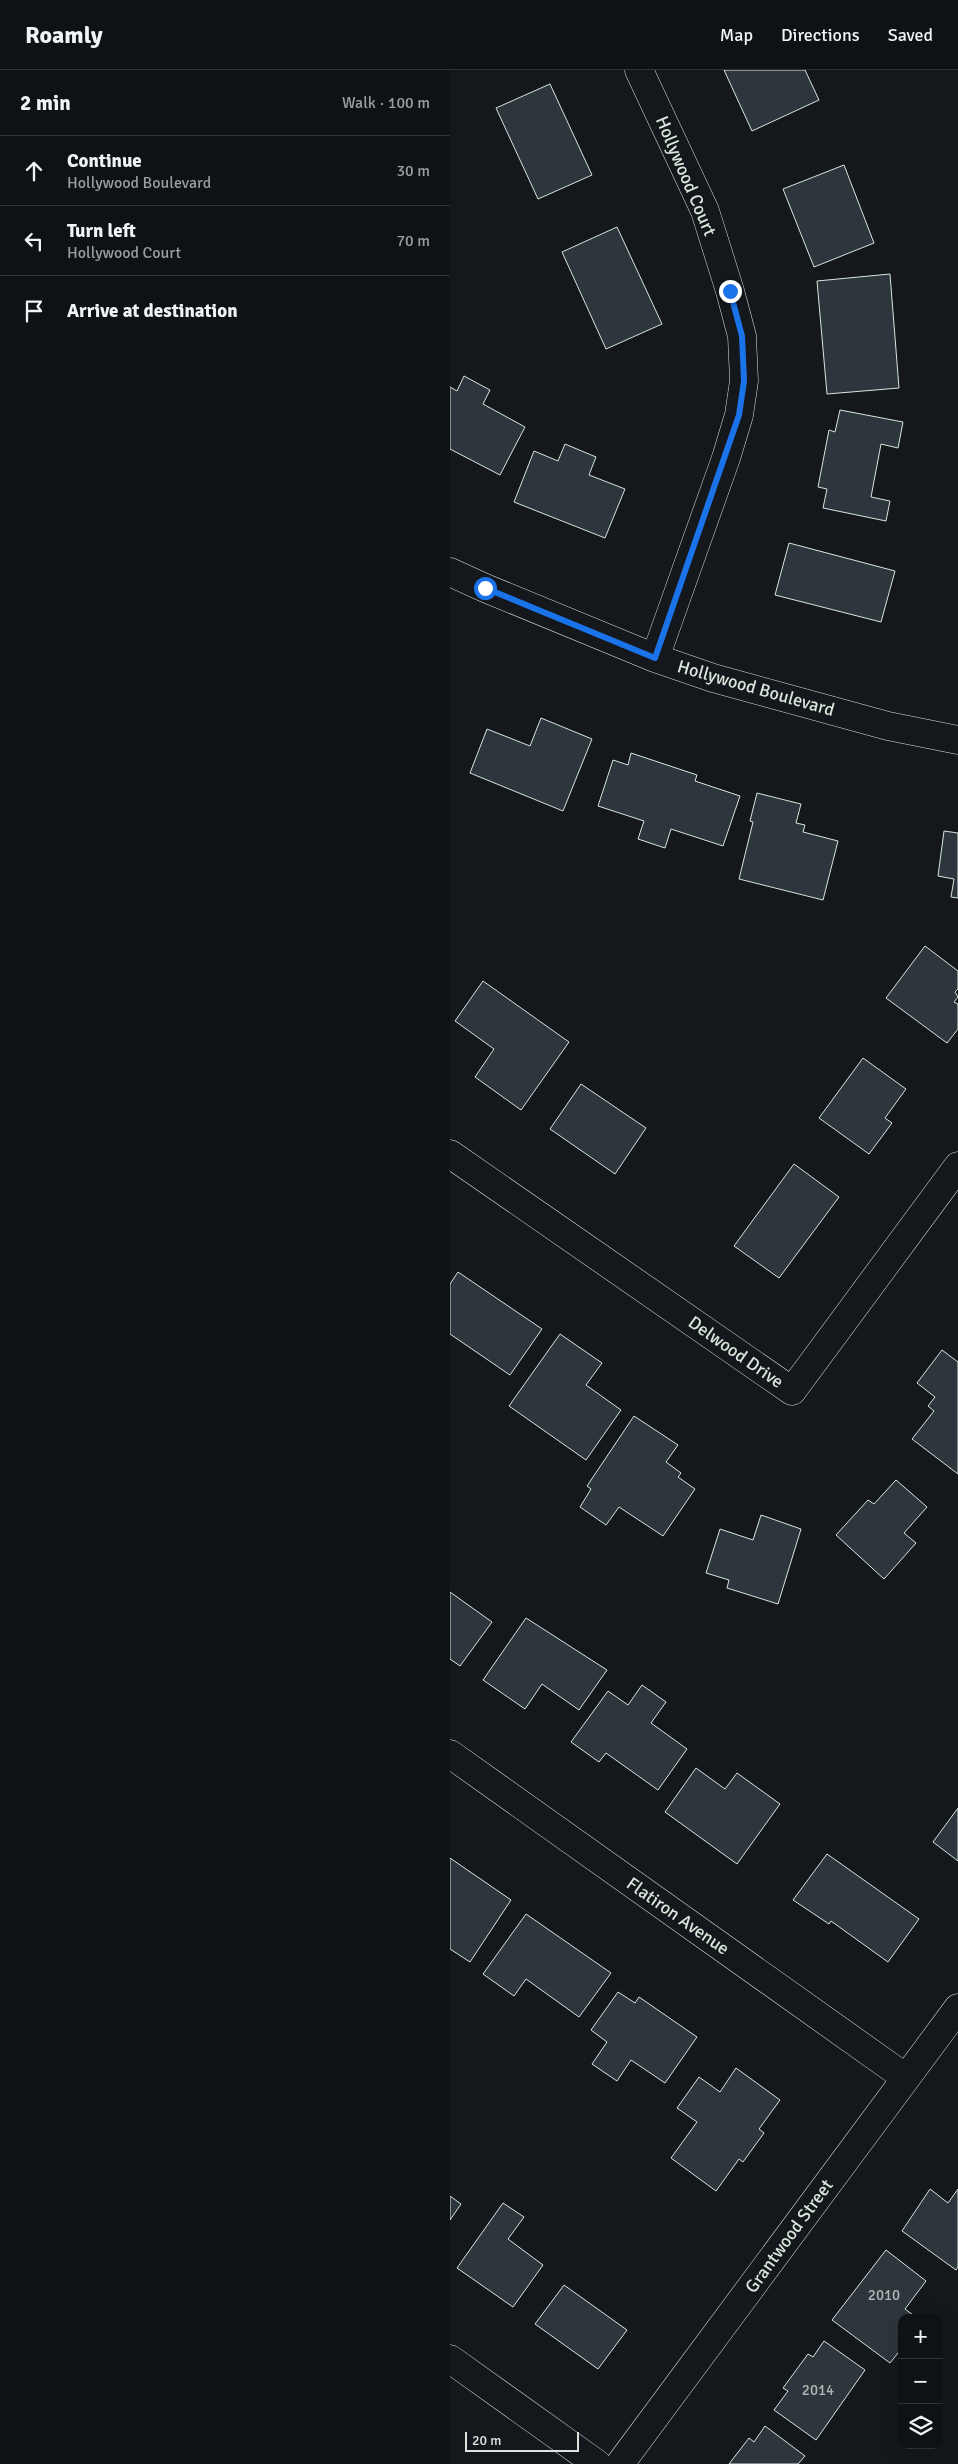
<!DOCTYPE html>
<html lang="en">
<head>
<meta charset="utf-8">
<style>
  :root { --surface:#0f1215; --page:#181b1e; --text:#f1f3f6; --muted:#9b9ea0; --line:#2f3234 }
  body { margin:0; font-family:Signika,sans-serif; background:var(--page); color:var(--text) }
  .controls { position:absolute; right:15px; bottom:15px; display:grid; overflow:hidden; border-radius:10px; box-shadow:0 5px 20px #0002 }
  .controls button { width:45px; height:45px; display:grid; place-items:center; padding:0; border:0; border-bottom:1px solid var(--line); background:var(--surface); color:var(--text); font:25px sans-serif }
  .scale { position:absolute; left:15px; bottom:12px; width:114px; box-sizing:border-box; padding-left:5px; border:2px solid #d8e6dc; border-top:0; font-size:14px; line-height:18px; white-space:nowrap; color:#d8e6dc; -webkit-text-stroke:4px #14181c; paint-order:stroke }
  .stop { position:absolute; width:15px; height:15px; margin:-11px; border:4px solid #1a73e8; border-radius:50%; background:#fff }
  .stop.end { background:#1a73e8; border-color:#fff; box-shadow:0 1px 5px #0008 }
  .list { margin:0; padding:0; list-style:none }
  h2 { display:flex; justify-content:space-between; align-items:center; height:65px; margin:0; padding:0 20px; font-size:21px }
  h2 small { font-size:16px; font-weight:400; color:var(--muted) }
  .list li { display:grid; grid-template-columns:32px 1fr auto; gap:15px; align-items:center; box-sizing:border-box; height:70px; padding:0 20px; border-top:1px solid var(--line) }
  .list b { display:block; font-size:19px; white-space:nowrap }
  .list p { margin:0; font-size:16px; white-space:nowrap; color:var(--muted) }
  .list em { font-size:16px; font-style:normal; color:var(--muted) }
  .icon { flex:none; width:28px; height:28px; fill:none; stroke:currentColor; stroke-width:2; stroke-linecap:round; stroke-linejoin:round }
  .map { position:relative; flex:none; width:508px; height:2394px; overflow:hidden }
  header { display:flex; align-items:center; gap:30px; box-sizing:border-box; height:70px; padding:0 25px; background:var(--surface); border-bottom:1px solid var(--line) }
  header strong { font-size:24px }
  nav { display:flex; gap:28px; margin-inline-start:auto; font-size:18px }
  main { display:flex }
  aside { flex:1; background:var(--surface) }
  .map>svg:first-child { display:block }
  .building { fill:#2c363c; stroke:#d8e6dc }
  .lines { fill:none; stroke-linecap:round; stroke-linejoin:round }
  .street-casing { stroke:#d8e6dc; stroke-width:29 }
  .street { stroke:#14181c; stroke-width:28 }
  .route { stroke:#1a73e8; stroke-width:6 }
  .labels { text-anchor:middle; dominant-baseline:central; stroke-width:4; stroke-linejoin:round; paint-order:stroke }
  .number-label { font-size:15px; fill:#adbab4 }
  .street-label { font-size:18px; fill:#d8e6dc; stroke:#14181c }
</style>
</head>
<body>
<header>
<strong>Roamly</strong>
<nav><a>Map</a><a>Directions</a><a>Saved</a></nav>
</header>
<main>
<aside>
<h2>2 min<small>Walk · 100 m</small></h2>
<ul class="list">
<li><svg class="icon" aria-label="ahead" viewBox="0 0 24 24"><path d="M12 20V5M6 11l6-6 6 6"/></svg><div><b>Continue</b><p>Hollywood Boulevard</p></div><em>30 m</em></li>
<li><svg class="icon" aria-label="left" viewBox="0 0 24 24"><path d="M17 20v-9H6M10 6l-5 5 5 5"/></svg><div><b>Turn left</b><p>Hollywood Court</p></div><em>70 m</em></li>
<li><svg class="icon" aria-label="arrive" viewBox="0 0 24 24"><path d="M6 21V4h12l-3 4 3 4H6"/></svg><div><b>Arrive at destination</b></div></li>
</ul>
</aside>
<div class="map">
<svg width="508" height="2394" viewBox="0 0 508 2394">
  <rect width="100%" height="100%" fill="#14181c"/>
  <path class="building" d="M274,0H355L369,30L302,61Z
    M100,14L142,105L88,129L46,38Z
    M394,95L424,173L364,197L333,119Z
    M167,157L212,254L156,279L112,182Z
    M440,204L449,318L377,324L367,211Z
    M14,306L40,320L33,334L75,357L50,405L0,379V317L7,321Z
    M390,340L453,352L448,378L431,374L421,427L440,431L436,451L373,438L377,419L368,417L379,360L385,362Z
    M115,374L146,387L139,405L175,419L155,468L64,432L84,381L108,391Z
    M339,473L445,501L431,552L325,525Z
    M91,648L142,669L113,741L20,703L37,659L80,676Z
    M181,683L247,705L245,711L290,726L273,776L221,759L215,778L188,769L194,751L148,736L163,690L178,695Z
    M307,723L351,734L346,753L355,755L353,762L388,771L373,830L289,809L303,752L300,751Z
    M494,761L508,763V828L501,827L504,809L488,806Z
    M475,876L508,901V919L505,922L508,927L504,932L508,934V959L497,973L436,928Z
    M33,911L119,972L71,1040L25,1007L44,979L5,951Z
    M413,988L456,1019L435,1048L442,1053L419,1084L369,1048Z
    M131,1014L196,1058L165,1104L100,1059Z
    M344,1094L389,1127L329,1208L284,1176Z
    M8,1202L92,1259L60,1305L0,1264V1214Z
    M110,1264L152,1293L136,1315L171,1340L136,1390L59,1336Z
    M492,1280L508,1292V1404L462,1369L484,1341L478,1336L485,1327L467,1313Z
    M184,1346L228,1375L216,1392L231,1403L228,1407L245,1419L213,1466L169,1437L156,1455L130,1437L141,1419L137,1416Z
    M446,1410L477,1437L454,1463L466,1473L434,1509L386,1465L418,1430L424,1434Z
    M311,1445L351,1459L328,1534L277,1518L279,1510L256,1503L270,1459L303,1470Z
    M0,1522L42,1552L10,1596L0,1589Z
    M76,1548L157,1600L129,1640L92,1614L75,1639L33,1610Z
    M192,1615L216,1632L201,1653L237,1679L208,1720L156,1683L149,1692L121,1672L158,1621L178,1635Z
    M246,1698L275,1719L287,1703L330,1734L287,1794L215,1742Z
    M508,1738V1791L483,1772Z
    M377,1784L469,1849L438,1892L381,1851L379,1854L343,1830Z
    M0,1788L61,1830L20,1892L0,1879Z
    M76,1844L161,1903L129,1947L76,1909L64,1926L33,1904Z
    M168,1922L185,1933L189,1927L247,1967L215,2013L181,1990L167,2011L142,1994L157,1972L141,1960Z
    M286,1998L330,2030L309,2059L314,2063L293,2092L289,2089L266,2121L221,2088L247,2052L227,2038L249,2007L270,2022Z
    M480,2119L498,2133L508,2119V2197L506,2200L452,2161Z
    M0,2126L11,2134L0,2150Z
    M53,2133L74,2147L58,2169L93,2195L63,2237L7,2198Z
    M436,2180L476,2211L455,2239L467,2248H452V2278L440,2293L382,2250Z
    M114,2215L177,2260L148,2299L85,2254Z
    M374,2271L415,2300L366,2370L324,2340L338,2321L333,2318L358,2284L363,2287Z
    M315,2356L355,2386L348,2394H279L299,2368L304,2372Z"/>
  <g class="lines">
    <defs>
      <path id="street" d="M189,0L255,141L280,221L292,266L294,311L289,345L276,388L205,588
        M0,502L35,518L205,588L263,608L438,656L508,670
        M0,1084L342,1321L508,1096
        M0,1684L456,2008
        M0,2289L147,2394
        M170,2394L508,1938"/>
    </defs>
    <use href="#street" class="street-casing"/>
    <use href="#street" class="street"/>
  </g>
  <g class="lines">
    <path class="route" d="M35,518L205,588L289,345L294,311L292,266L280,221"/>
  </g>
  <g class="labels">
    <g class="number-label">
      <text x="434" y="2225">2010</text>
      <text x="368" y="2320">2014</text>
    </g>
    <g class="street-label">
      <text transform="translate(236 106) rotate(67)">Hollywood Court</text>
      <text transform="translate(306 618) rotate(16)">Hollywood Boulevard</text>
      <text transform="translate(286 1282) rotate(35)">Delwood Drive</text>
      <text transform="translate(228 1846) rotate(35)">Flatiron Avenue</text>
      <text transform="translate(339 2166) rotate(-54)">Grantwood Street</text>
    </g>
  </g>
</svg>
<div class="controls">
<button>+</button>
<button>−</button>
<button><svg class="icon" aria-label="layers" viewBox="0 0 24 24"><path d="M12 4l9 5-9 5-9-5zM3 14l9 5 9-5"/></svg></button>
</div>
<div class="scale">20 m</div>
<div class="stop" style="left:35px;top:518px"></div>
<div class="stop end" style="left:280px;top:221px"></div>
</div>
</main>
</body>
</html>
